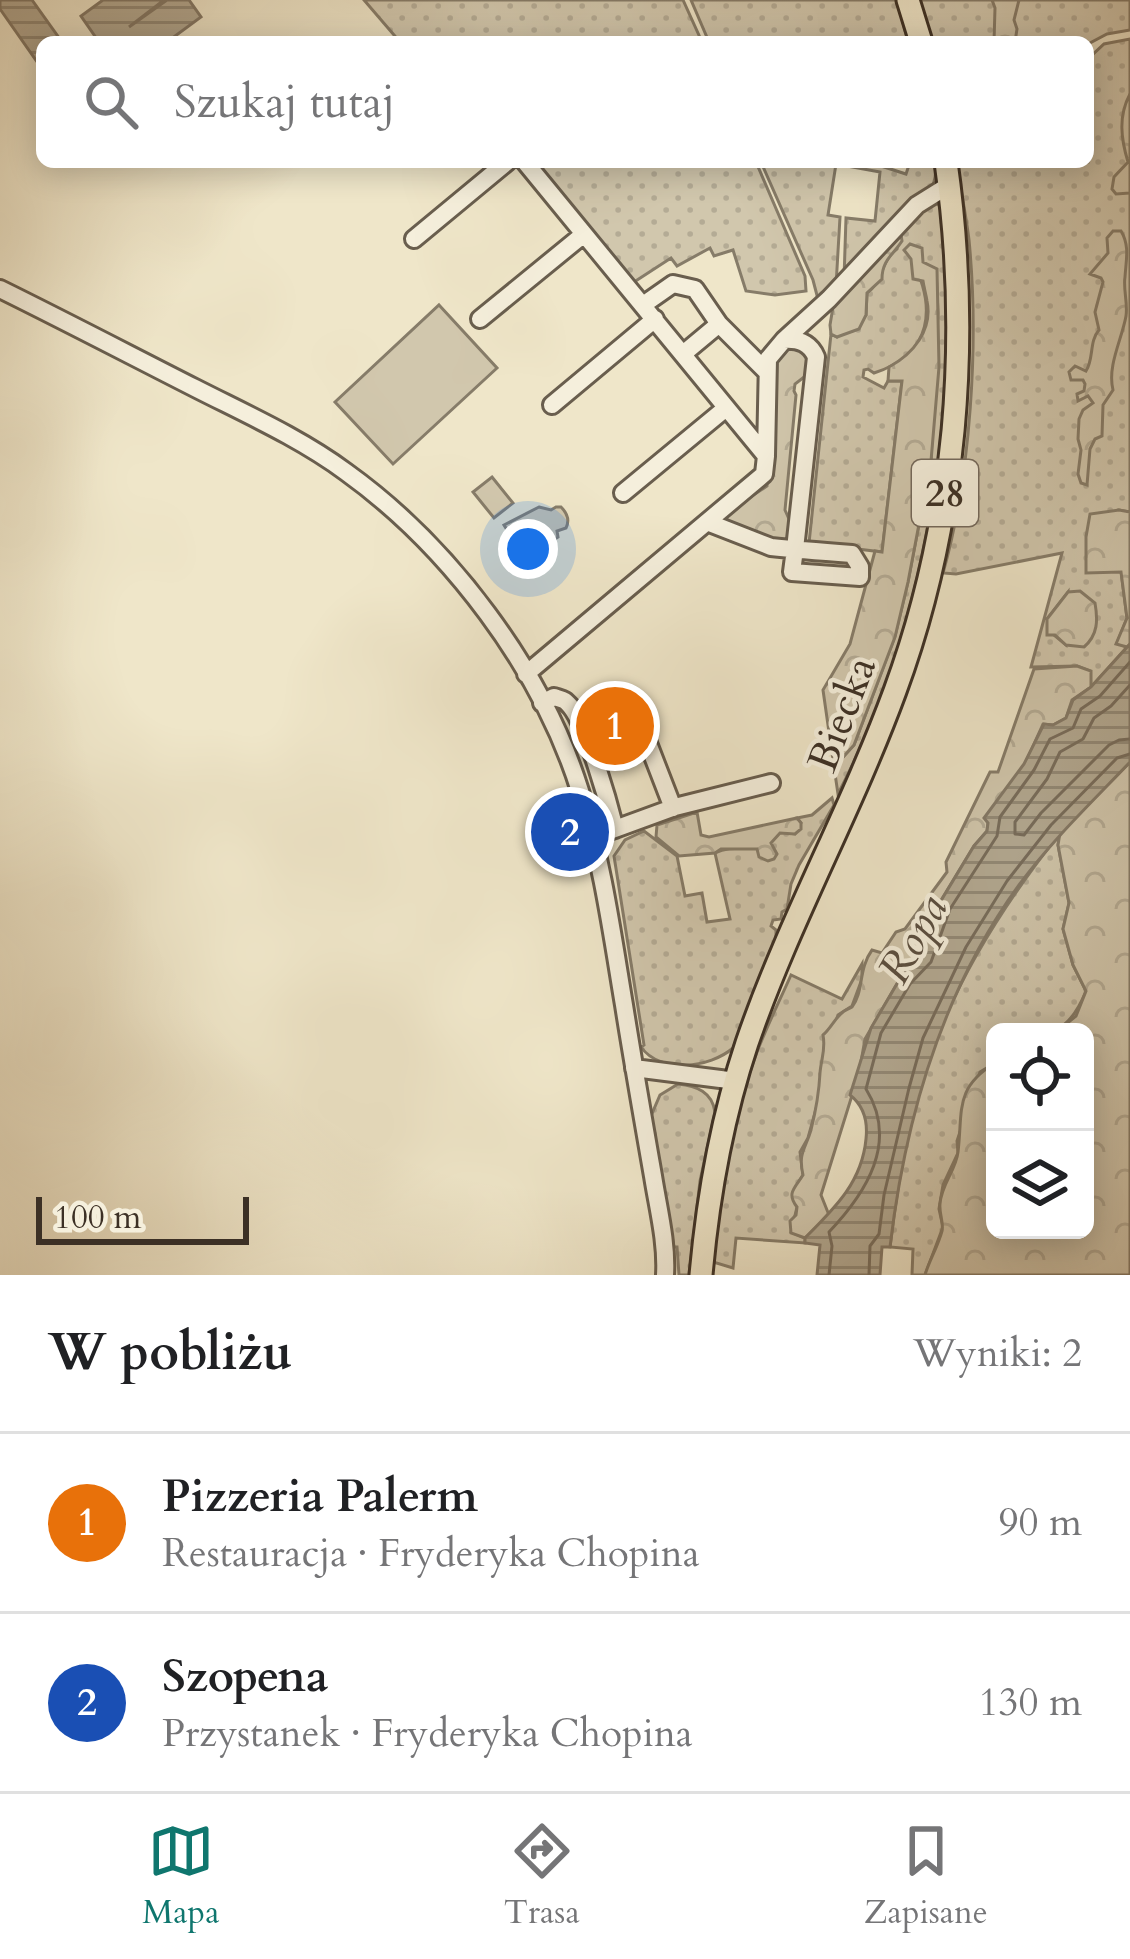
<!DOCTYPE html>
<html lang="pl">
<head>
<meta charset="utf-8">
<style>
  :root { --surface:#fff; --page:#f6f6f6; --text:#202124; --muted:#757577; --line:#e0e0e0; --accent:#0f766e }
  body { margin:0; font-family:Cardo,serif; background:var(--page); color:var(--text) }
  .controls { position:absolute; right:36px; bottom:36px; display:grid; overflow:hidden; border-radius:18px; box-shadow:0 6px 30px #0003 }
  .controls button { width:108px; height:108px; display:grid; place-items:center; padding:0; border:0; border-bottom:3px solid var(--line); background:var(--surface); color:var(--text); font:60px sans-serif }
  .scale { position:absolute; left:36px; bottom:30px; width:213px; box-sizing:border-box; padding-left:12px; border:6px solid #3c3025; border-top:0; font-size:33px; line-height:42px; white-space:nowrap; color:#3c3025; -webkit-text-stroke:9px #f5efdc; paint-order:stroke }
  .you { position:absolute; left:528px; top:549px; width:42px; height:42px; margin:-30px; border:9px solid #fff; border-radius:50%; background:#1a73e8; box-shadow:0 0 0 18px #1a73e833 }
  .badge { display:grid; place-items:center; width:78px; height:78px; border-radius:50%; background:var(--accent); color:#fff; font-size:39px; font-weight:700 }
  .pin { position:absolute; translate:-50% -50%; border:6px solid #fff; box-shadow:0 3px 12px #0006 }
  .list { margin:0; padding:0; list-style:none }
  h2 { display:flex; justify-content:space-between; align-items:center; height:156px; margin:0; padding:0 48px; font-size:51px }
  h2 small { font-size:39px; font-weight:400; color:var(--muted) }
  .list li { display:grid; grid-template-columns:78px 1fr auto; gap:36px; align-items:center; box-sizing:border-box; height:180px; padding:0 48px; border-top:3px solid var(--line) }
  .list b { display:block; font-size:45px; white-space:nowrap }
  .list p { margin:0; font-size:39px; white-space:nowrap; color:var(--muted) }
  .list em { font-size:39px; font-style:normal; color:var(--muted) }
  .icon { flex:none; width:66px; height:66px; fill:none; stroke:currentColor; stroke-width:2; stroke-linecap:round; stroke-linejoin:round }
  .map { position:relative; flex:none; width:1130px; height:1275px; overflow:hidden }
  .search { position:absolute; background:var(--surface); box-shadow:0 6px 30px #0003; left:36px; right:36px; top:36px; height:132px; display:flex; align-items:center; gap:30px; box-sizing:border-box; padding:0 42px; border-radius:18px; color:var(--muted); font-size:45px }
  .sheet { height:516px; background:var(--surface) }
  nav { display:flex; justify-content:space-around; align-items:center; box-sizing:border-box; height:168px; border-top:3px solid var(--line); background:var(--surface); font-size:33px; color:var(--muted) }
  nav a { display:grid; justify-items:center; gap:6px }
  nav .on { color:var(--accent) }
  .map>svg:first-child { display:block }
  .grass { fill:url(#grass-dots); stroke:#867c69; stroke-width:3; fill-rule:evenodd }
  .forest { fill:url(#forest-crowns); stroke:#867c69; stroke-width:3 }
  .park { fill:#d1c7ad; stroke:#867c69; stroke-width:3 }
  .water { fill:url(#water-rules); stroke:#837866; stroke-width:3 }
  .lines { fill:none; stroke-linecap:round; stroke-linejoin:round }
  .shore { stroke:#776c5b; stroke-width:3 }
  .minor-casing { stroke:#695e4e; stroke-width:22 }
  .major-casing { stroke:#3c3025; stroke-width:27 }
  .minor { stroke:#f5efdc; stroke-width:16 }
  .major { stroke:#efe6c9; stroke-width:21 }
  .labels { text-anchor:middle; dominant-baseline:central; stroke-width:9; stroke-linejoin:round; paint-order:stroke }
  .shield { fill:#f5efdc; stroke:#74695c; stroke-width:3 }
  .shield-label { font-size:39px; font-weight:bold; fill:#3c3025 }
  .street-label { font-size:42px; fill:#3c3025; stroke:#f5efdc }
  .water-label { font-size:45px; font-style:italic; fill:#5a4e40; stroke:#f5efdc }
</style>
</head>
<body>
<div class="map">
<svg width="1130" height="1275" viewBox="0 0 1130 1275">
  <defs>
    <pattern id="grass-dots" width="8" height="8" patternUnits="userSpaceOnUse" patternTransform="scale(3)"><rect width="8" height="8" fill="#d1c7ad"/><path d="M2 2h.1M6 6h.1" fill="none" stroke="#b4ab95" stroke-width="1.8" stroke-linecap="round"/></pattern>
    <pattern id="forest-crowns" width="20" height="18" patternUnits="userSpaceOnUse" patternTransform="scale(3)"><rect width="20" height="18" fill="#d1c7ad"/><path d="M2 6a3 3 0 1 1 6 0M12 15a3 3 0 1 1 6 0" fill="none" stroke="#b4ab95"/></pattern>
    <pattern id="water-rules" width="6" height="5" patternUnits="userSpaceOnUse" patternTransform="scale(3)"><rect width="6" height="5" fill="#b2a891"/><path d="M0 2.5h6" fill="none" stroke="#928976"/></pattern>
  </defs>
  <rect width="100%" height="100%" fill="#efe6c9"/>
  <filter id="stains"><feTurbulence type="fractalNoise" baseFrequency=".00167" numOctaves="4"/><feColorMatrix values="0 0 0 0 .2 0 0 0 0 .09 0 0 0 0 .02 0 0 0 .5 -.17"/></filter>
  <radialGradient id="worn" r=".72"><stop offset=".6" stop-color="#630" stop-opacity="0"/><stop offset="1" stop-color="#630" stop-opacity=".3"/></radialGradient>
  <path class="grass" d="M364,0H683L702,42H400Z
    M691,0H897L908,42H709Z
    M918,0H1130V30L1107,34L1088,44L929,42Z
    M1130,39V512L1119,510L1121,571L1127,618L1117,643L1127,647L1091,687L1090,671L1077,666L1031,667L1062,553L956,574L943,573C971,474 979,342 969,240C966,215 961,191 957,166L960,162H1088V59L1104,44ZM1068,592L1066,645L1054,635L1047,619Z
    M539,162H756L805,276L806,291L775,295L746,291L733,250L714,256L710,248L677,266L671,258L631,284L536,168Z
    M761,162H880L881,166L906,174L910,162H935C936,173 936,181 930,191L844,279L846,218L875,221L880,172L836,164L828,215L840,217L836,286L819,303L813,280Z
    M933,202L939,205L943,219C944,253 948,287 947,321C946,483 913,649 838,794L834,767L854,745L895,636L908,582L931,461L938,313L936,269L911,258C937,307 933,354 874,373L868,369L864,370L863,377L884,388L888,381H902L882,552L809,543L831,334L837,337L866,315L867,293C883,282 881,260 897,249L900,229Z
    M832,798L834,805L799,865L791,884L787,909L782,912L781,919L773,920L771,926L776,930V939L733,1048C710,1068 660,1074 641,1047L644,1045L614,856L625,840L644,831L677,856L685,896L702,893L707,922L730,919L715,853C740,841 758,859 780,832L795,834L801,823L797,818L812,815Z
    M1060,833L1058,845L1069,903L1063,929L1073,965L1086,991C1065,1043 1044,1032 995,1032V1063L980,1072L957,1141L958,1153L943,1185L939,1209L943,1227L925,1275H912L913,1249L890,1247C898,1179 911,1102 936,1039C966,963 1010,896 1060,833Z
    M862,964V979L852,1006L838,1015L826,1049L820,1074L822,1087L808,1138L800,1152L803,1175L798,1183L797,1207L791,1232L805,1238V1243L736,1238L733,1268L713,1262C722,1192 732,1118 757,1052C767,1026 780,1000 791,975L842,999Z
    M678,1084C697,1086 712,1092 715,1112L700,1181L689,1275H679L677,1247H674L651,1116L660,1095Z"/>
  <path class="forest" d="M992,0H1019L1014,20L1017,29L1015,42H994L995,8Z
    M1130,94V193L1116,194L1112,189L1114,177L1128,162C1121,139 1118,116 1130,94Z
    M900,229L902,241C893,255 882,260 882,279L867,293L866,315L859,329L837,337L831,334L830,325L834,301Z
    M1113,231H1121C1130,246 1126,260 1125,277C1123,289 1128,303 1126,316C1122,339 1107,366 1113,390L1103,405L1102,436L1095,439L1090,449L1087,485L1081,483L1078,474L1081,450L1078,439L1079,419L1083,410L1093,403L1088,396L1078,401L1077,394L1084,391L1085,384L1083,380H1071L1069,372L1075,366L1086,371C1094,359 1089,341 1099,330L1095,312L1103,282L1101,278L1090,274L1108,253L1107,238Z
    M910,244L922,248L923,262L937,269L939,367L931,461L908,582L895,637L854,745L834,767L823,690L850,644L875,551L882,552L902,381H888L889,367C913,354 933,330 927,301C926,294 924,288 923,281L913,279L911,259L904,250Z
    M793,346L808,351V374L795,384L794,391L796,395L785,510L793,528L791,538L784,543L719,518L767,486L771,361Z
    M1119,510L1130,512V644L1127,647L1116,644L1127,618L1121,572L1086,573V537L1090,514Z
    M1080,591L1095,603C1098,620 1098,635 1084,647L1066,645L1055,635H1047V619L1068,592Z
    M1077,666L1091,671V687L1072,700L1066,718L1053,725L1043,724L1025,764L988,823L987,831L974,846L939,904L920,957L901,977L865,1039L859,1073L821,1195L829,1215L805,1238L791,1233L790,1221L796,1215L797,1207C786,1193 795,1188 803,1175C798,1153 805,1150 811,1130C816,1110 819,1093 820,1073C821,1059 826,1050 823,1035C831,1028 835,1018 843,1012C845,1010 849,1009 852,1007C864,992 858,969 872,950L882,953L896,932L905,929L947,872L946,862L990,772H998L1034,669Z
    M1130,762V1275H925C929,1261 938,1246 942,1231C944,1223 939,1214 940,1204C941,1185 956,1170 958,1152C963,1111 954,1088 995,1063V1230H1085V1032H1056L1076,1016L1086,991L1073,965L1063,929L1069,903L1058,845L1060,833Z
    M697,812L701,835L709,837L797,818L801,823V829L795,834L780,833L771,843L777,854L774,859L768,861L759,857L757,849H721L715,853L679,856L656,837L657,825Z"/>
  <path class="park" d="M439,305L497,368L393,464L335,402Z
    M492,477L513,503L494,518L473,492Z
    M539,507L551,510L556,507H561C567,513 570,520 566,528L557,531L558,537L525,559L504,525Z"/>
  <path class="water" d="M0,0H32L62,42H42L40,66L0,9Z
    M103,0H164L129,27L167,0H189L201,17L167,42H99L81,16Z
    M1130,644V762C1092,802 1052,840 1019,885C942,991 905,1119 890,1247H882L880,1275H817L820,1245L805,1243V1238C835,1208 862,1182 866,1139C868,1121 864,1106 850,1095L871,1028L901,977L920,957L939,904L974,846L987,831L988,823L984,818L1024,764L1044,724L1053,725L1066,718L1073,700L1091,687Z"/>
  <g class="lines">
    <path class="shore" d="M1130,685L1111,706L1094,718L1083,739L1060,752L1047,779L1015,822V834L1024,835L1041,813L1109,745L1119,740L1130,739
      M829,1275L832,1246L829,1232C866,1193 899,1142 866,1089L881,1033L910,984L931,962L950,909L997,836L1000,817L1034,770L1050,739L1073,728L1081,709L1100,696L1130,662
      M869,1275L870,1246L879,1234L884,1195L909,1088L923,1038L966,947L1007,881L1051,825L1117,758L1130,754"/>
    <defs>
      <path id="minor" d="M525,162L766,456L764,474L526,674
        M414,239L507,162
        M0,289C65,321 130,355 195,388C246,414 300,438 346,472C449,546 542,669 580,791C602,860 612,933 624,1005C633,1062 643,1119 653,1176C658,1208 667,1242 665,1275
        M643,305L673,284L695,289L719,324
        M480,319L584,234
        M784,340L829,299L917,205L949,185
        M683,354L719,324L767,372
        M552,405L655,319
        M623,493L726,408
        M707,522L771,547C798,550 825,552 852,554L860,567V577L792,572L795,549L816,357C810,343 799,339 784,340L768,359L766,455
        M542,703L554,697C564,700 564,699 571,707C587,727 608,801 615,829
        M634,707L673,808
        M593,837L675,807L771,783
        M634,1068L736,1081"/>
      <path id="major" d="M908,0L921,42
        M701,1275C708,1196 722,1118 747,1043C788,923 851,811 895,691C957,523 971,339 946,162"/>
    </defs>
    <use href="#minor" class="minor-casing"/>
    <use href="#major" class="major-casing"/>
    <use href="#minor" class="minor"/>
    <use href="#major" class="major"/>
  </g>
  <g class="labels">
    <rect class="shield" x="912" y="460" width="66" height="66" rx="9"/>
    <g class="shield-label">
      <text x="945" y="493">28</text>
    </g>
    <g class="street-label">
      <text transform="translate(842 714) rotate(-69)">Biecka</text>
    </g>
    <g class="water-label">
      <text transform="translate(913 939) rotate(-61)">Ropa</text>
    </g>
  </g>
  <rect width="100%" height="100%" filter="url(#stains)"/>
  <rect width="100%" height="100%" fill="url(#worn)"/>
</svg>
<div class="controls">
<button><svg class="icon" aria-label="locate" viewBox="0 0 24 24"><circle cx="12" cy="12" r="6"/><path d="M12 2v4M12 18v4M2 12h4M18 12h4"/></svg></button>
<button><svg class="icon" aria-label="layers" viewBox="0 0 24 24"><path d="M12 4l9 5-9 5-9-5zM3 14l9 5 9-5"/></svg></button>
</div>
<div class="scale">100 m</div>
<div class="you"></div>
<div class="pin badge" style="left:615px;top:726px;background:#e8710a">1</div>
<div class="pin badge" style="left:570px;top:832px;background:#1a4fb4">2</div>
<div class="search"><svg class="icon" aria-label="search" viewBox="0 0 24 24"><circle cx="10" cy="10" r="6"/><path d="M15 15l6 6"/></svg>Szukaj tutaj</div>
</div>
<section class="sheet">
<h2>W pobliżu<small>Wyniki: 2</small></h2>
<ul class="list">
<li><span class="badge" style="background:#e8710a">1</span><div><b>Pizzeria Palerm</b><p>Restauracja · Fryderyka Chopina</p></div><em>90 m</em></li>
<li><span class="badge" style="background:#1a4fb4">2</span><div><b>Szopena</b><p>Przystanek · Fryderyka Chopina</p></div><em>130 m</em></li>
</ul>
</section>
<nav>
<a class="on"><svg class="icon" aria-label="map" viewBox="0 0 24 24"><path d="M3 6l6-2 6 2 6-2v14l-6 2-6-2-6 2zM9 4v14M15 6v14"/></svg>Mapa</a>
<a><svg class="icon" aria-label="directions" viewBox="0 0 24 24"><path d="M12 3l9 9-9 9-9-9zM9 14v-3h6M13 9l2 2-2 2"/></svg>Trasa</a>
<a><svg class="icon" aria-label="saved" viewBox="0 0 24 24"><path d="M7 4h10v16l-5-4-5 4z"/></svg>Zapisane</a>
</nav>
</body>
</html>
